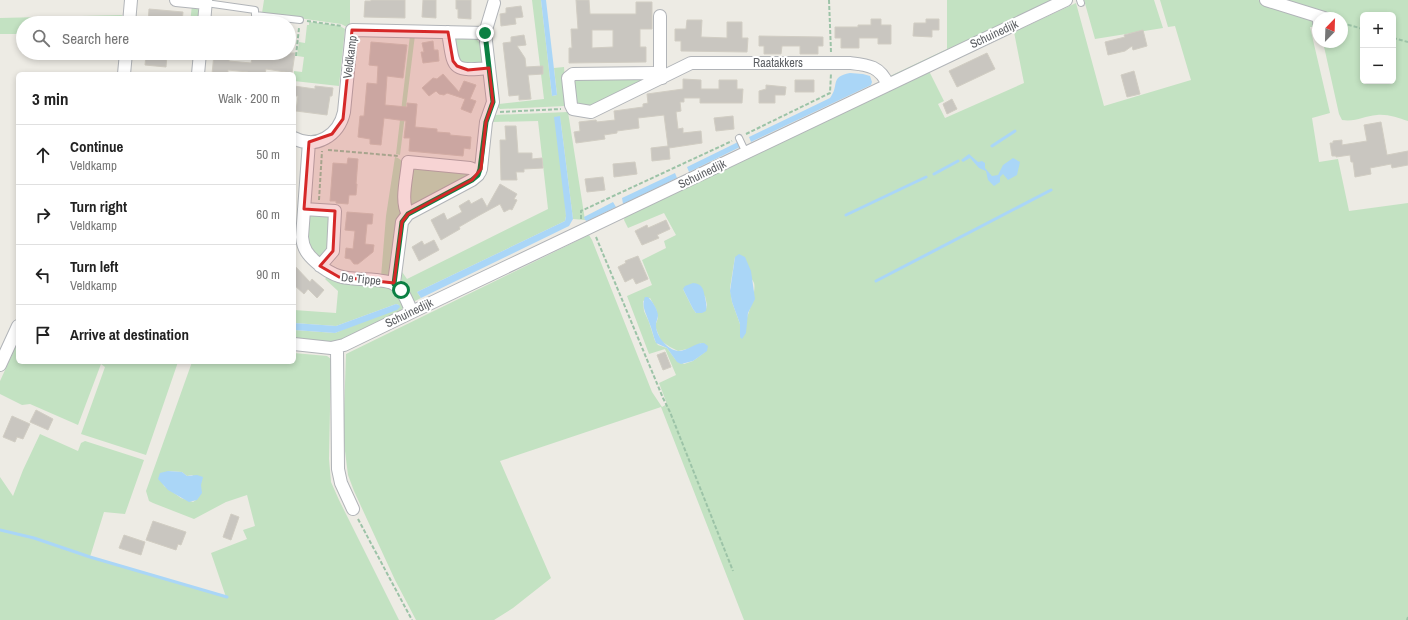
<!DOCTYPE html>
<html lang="en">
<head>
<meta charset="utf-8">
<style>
  :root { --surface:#fff; --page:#f6f6f6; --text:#222; --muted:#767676; --line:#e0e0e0 }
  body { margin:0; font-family:"Archivo Narrow",sans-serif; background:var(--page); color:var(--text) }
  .controls { position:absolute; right:12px; top:12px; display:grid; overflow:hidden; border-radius:6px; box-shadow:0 2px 6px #0003 }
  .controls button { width:36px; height:36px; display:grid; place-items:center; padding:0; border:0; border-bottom:1px solid var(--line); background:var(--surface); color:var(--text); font:20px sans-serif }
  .compass { position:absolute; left:1312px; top:12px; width:36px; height:36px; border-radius:50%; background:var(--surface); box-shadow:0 2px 6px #0003; rotate:23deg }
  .stop { position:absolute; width:12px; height:12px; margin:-9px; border:3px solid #0b8043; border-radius:50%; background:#fff }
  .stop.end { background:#0b8043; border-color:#fff; box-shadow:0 1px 4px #0008 }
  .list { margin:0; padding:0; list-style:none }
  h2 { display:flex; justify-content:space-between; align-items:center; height:52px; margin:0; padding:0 16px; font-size:17px }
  h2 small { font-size:13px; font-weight:400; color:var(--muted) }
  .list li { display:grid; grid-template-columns:26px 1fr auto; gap:12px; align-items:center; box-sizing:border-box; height:60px; padding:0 16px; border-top:1px solid var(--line) }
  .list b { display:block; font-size:15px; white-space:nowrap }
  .list p { margin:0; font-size:13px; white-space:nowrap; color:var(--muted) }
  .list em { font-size:13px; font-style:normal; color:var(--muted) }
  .icon { flex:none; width:22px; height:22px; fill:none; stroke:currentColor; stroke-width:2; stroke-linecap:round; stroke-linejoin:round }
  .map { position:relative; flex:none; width:1408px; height:620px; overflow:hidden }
  .search { position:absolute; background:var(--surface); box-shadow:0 2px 6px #0003; left:16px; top:16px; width:280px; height:44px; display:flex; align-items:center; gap:10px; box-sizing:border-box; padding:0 14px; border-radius:22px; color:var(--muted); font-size:15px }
  .panel { position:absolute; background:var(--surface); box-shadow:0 2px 6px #0003; left:16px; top:72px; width:280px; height:292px; border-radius:6px }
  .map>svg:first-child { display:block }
  .green { fill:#c3e2c2; fill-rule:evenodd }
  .water { fill:#aad6f7 }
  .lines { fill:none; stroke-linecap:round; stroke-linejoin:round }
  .stream { stroke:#aad6f7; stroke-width:3 }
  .building { fill:#c9c6c0; stroke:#d1cdc3; fill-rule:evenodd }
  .service-casing { stroke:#b1b4b8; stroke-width:8 }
  .minor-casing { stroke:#b1b4b8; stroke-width:14 }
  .path { stroke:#9cc3a7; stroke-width:2; stroke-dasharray:4 2; stroke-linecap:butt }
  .service { stroke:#fff; stroke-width:6 }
  .minor { stroke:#fff; stroke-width:12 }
  .route { stroke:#0b8043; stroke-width:5 }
  .marked { fill:#d62828; fill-opacity:0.2; stroke:#d62828; stroke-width:3; stroke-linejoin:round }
  .labels { text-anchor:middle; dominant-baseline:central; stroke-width:4; stroke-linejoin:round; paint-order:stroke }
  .street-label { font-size:12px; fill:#5c5f63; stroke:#fff }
</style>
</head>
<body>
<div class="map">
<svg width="1408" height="620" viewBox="0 0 1408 620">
  <rect width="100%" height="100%" fill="#edebe4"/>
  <path class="green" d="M264,0H350V26L349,28L341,24L262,13Z
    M532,0H541L552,96L557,95L554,68L564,67L567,105L565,106L500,109L496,106V103L499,104L544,99Z
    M947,0H1059L893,79L890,76L947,49Z
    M1084,0H1154L1163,28L1095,39Z
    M1160,0H1258L1305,15L1312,20L1315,27H1310L1330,113L1312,118L1319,162L1338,159L1349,211L1408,203V620H744L661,407L500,461L551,578L513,608L494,620H416L395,580L354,491L348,475L344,443V415L346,354L589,235L592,240L652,392L662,407L667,404L659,383L676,375L665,349L649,354L627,296L652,285L642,260L666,248L664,241L676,235L664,213L628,228L624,220L625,214L696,183L929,71L944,101L938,104L945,118L1024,83L1014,32L1076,3L1104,106L1191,80L1175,26L1168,27ZM735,257C739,263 752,277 754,283C757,293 744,326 740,337V324L732,302L730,288ZM683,289L705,296L707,305L706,309L696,313L693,309ZM650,298L656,309L658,318L655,326L661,341L670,347L678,351L692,348L701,343L705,352L693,361L684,364L675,359L667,348L658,345L655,341L649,322L644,311L643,301Z
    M1273,0H1408V121C1398,118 1388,114 1377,115C1364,116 1356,122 1342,120L1339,114L1323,42H1342V18H1327ZM1363,15H1393V81H1363Z
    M192,5C201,7 200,13 200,21L197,23H190Z
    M122,15L120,23H23V34H0V18Z
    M309,22L340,26L345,29L339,86L294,81V71L302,72L304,57L297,56L299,42L305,43L307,25H309Z
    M410,35H415L400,155L396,154Z
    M453,37L475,38L480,43L485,62L460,64Z
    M650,77L591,108L576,105L574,80Z
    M568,112L585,220L573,219L560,116L566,216L565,221L417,292L421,298L413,302L402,283L400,269L407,279L548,209L538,121L492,122L493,115Z
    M395,157L398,158L402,161L403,212L390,275L381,277L386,216Z
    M411,168L469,173V177L412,208L407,203Z
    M309,215L329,216V249L325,256L319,258L313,255L305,236Z
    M328,276L386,285L397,291L404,306L400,315L337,343L294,340V330L335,333L399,305L396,304L336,326L294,323V310L336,313L338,291L325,279Z
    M18,342V362H178L146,455L81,434L105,367L101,364L78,425L30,404L22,405L0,394V381Z
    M294,353L327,356L331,359L329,459L331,482L339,500L399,620H0V477L13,496L23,470L40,434L78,451L81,443L85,441L144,460L125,514L104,512L90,557L226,597L211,553L247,539L243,530L255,526L247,495L226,502L194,519L153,503L149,501L146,491L192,362H294ZM168,471L182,472L187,476L192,475L201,482C200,491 202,497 193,502L181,498L164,486L163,483Z"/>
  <path class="water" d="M541,0H546L557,95L552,96Z
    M850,73L863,74L870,76L872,82L871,85L751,142L749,137L830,98C840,85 829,77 850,73Z
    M560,116L573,219L569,226L421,298L417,292L565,221L566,216L554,117Z
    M738,142L740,147L689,172L687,167Z
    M969,154L978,162L982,161L985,163V168L992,176L998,175L1003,165L1013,158L1020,162L1017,175L1008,180L1003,174L1000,177V182L994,186L988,180L986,171L979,168L970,158L963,162L961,160Z
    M675,173L677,178L623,204L622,198Z
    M613,202L616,207L587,221L585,220L584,217Z
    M739,254L745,257L751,271L755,299L748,313L746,333L742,339L740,337V324L732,302L730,291L735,257Z
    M693,283C703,284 703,289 705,297C706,303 707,305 706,311L702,313H696L693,309L683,289L685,286Z
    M645,297H648C652,301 657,308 658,315C658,319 656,321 656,324C655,335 667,350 678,351C688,351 696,342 704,343L708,346L707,351L693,361L681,364L677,362L667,348L656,343C653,336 652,329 649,322C646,313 641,306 645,297Z
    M396,304L399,305L400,307L397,310L335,333L294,330V323L336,326Z
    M168,471L182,472L187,476L197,475L203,477L201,485L202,493L197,500L189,502L168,490L158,479L160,473Z"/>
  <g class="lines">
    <path class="stream" d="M992,146L1015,131
      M934,174L958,161
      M846,215L926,177
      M876,281L1051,190
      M0,530L34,538L90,557L227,597"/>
  </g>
  <path class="building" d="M371,0H405V18L364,17L365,1H371Z
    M423,0H436V18L422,17Z
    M456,0H471V19L458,18V9H456Z
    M576,0H589L590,14H636V2H652V29H640V47H646V62L569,63V48H572L571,29H578ZM592,30H613V47L592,48Z
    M521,6L523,17L515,18L516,24L501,26L500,14L506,13V8Z
    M149,9L183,12L182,23H148Z
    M871,19H881V25H891V44H878V38H859V48H841V38H835V27H858V25H871Z
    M926,19H939V30H932V37L913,36L914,23H926Z
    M687,20H702L701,37L727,38V22H742V38H748L747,52L681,51V41H675V29H686Z
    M1143,30L1147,46L1133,50L1132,46L1125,51L1108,55L1105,42L1125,37L1124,35Z
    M524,35L526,45L517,46L525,58L526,67L543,66V74L528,75L531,99L519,100V95L509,96L503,43L511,42V37Z
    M759,36L823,37V46H818V54H800V46H782L781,54H764V46H759Z
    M433,41L434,50H438L439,61L423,63L421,52H424L422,43Z
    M371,42L407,45L403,78L387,76L385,105L407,107V103L417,104L415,127L437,129V132L450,133V135L471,137L470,149L464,148L463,156L409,151L410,138H404L406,121L384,118L381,145L370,144V139L358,137L360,116H364L367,83L377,84L378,66L369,65Z
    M253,53L266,55V53H295L292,73L266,69L265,74H248V72L228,70V74H212L214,54L229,56V61L251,63Z
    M987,53L995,69L957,87L949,71Z
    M155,54L167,55L166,67L145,65L146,55L155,56Z
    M1134,71L1140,94L1127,97L1121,75Z
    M443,74L459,92L464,81L476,85L470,99L476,101L471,113L461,109L465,99L447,93L444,95L439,94L436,91L429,96L422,88L433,78L437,79Z
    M683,79L701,80V89H719V80H737V89H743L742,103H700V98H684V102H680L681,111L676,112L678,129L683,128V133L701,131L702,143L669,148L670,159L652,161L651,148L668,146L664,115L638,118L639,128L617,131V133L604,135L605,139L576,143L574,132L580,131L579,122L596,120L597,122L615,120L614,111L643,107V104L648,103L647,94L683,89Z
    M795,80H814V92H795Z
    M766,85L786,87L785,95H775V103H759V91L766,89Z
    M294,86L315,89V86L333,88L332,96H330L327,115L296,111L298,96H294Z
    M952,99L957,109L947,114L943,104Z
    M733,116L734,129L716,131L714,118Z
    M1381,122L1387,155L1408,151V165L1392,168L1391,164L1370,168L1371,174L1355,177L1353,162H1351L1350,155L1336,157V156H1332L1330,143H1333V141L1342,140V145L1367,141L1364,125Z
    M505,126H516L518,153H532V159L542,158L543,168L524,169V172H516L517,180H501L500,140H506Z
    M348,158L358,159L356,184H357L356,195H349L348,204L336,203V201H330L333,163L347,164Z
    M635,162L637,174L614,177L613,164Z
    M603,177L605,190L587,192L585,179Z
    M500,184L517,194L514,199L517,200L512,210L510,209L504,212L500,204L478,216L459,227L460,229L441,240L431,220L444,213L447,220L462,212L459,206L469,200L471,204L482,198L487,207Z
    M347,212L373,214L372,224H367L365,244L374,245L373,252L358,264H354L350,259L345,258L346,248L353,249L355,231L345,230Z
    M666,220L670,229L657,235L659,238L642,245L635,231L647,225L648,228Z
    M434,240L439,250L419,261L412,247L422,241L424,245Z
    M638,256L648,279L636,284L633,278L625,282L618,267L626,263L625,261Z
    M294,265L310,282L312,279L324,290L317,298L308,289L304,294L294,285Z
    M665,352L671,367L663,370L657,355Z
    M36,410L53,419L48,430L30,422Z
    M12,416L30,424L23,439L17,437L15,442L3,437Z
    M231,514L239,517L231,540L223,537Z
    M153,521L186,532L181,545L178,544L176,550L146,540Z
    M124,535L145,542L141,555L119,548Z"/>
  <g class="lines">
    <defs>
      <path id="service" d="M1080,0L1081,3
        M206,3L255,10V15L300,20
        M1315,15L1317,28
        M739,138L746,153"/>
      <path id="minor" d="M176,0L206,3
        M1266,0L1324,18
        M129,23L131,0
        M204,23L206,0
        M448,32C454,68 450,72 489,68
        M124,74L126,53
        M198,74L200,53
        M657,75L660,70V16
        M662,78L654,73L573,74L568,78L571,105L573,109L591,112L691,63H850C868,65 880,66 888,85
        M294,138C316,150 339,135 344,112L352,30L485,33
        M309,142L302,237C303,249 308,255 316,262C337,281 350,278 376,280C382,281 389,281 394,284C404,290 407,302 412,312
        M304,209L335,211L333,251L320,266
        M408,214C400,202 407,177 408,162L470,168L480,172
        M394,283L402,222L408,214L472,180L478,175L481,169L486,122L493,102L485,33L494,3
        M294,344L331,348L344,345L412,312L1066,0
        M337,347L338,469L341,483L353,509
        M0,365L18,326"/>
    </defs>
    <use href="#service" class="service-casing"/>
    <use href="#minor" class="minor-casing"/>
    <path class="path" d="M829,0L831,52
      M216,17L249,20
      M307,21L342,26
      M1342,23L1363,29
      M1393,38L1408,42
      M296,56L299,28
      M500,112L561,109
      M746,134L830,93L831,73
      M328,150L399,156
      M319,200L322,151
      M581,219V211L732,141
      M596,237L663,398L670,412L733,571
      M358,519L412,620
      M1407,620L1408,617"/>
    <use href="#service" class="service"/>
    <use href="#minor" class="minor"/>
  </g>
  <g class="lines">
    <path class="route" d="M401,290L394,284L402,222L408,214L472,180L478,175L480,169L486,122L493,102L485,33"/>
  </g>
  <path class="marked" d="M352,30L448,32L453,61L457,66L468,70L489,68L493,102L486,122L481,169L472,180L408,214L402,222L394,283L339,277L320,266L333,251L335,211L304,209L309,142L332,134L343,119Z"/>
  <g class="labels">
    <g class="street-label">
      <text transform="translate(994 34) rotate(-25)">Schuinedijk</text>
      <text transform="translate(350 57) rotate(-83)">Veldkamp</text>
      <text x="778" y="63">Raatakkers</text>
      <text transform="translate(702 174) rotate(-26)">Schuinedijk</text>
      <text transform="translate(361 279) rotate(6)">De Tippe</text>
      <text transform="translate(409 313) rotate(-26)">Schuinedijk</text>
    </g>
  </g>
</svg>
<div class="controls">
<button>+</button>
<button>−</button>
</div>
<svg class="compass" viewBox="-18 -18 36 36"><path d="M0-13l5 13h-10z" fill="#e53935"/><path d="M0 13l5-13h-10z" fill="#767676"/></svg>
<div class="stop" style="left:401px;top:290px"></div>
<div class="stop end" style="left:485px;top:33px"></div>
<div class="search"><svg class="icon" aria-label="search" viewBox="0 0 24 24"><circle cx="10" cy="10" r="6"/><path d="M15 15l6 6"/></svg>Search here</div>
<section class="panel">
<h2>3 min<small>Walk · 200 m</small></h2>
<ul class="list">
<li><svg class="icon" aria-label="ahead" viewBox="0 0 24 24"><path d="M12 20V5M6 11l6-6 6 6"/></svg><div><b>Continue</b><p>Veldkamp</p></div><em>50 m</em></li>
<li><svg class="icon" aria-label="right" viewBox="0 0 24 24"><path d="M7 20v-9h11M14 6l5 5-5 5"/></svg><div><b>Turn right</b><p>Veldkamp</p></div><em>60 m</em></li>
<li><svg class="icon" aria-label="left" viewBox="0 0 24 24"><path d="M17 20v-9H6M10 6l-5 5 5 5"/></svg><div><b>Turn left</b><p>Veldkamp</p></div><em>90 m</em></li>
<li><svg class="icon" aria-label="arrive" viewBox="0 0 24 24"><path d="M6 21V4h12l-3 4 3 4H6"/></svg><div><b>Arrive at destination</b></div></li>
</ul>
</section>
</div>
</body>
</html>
